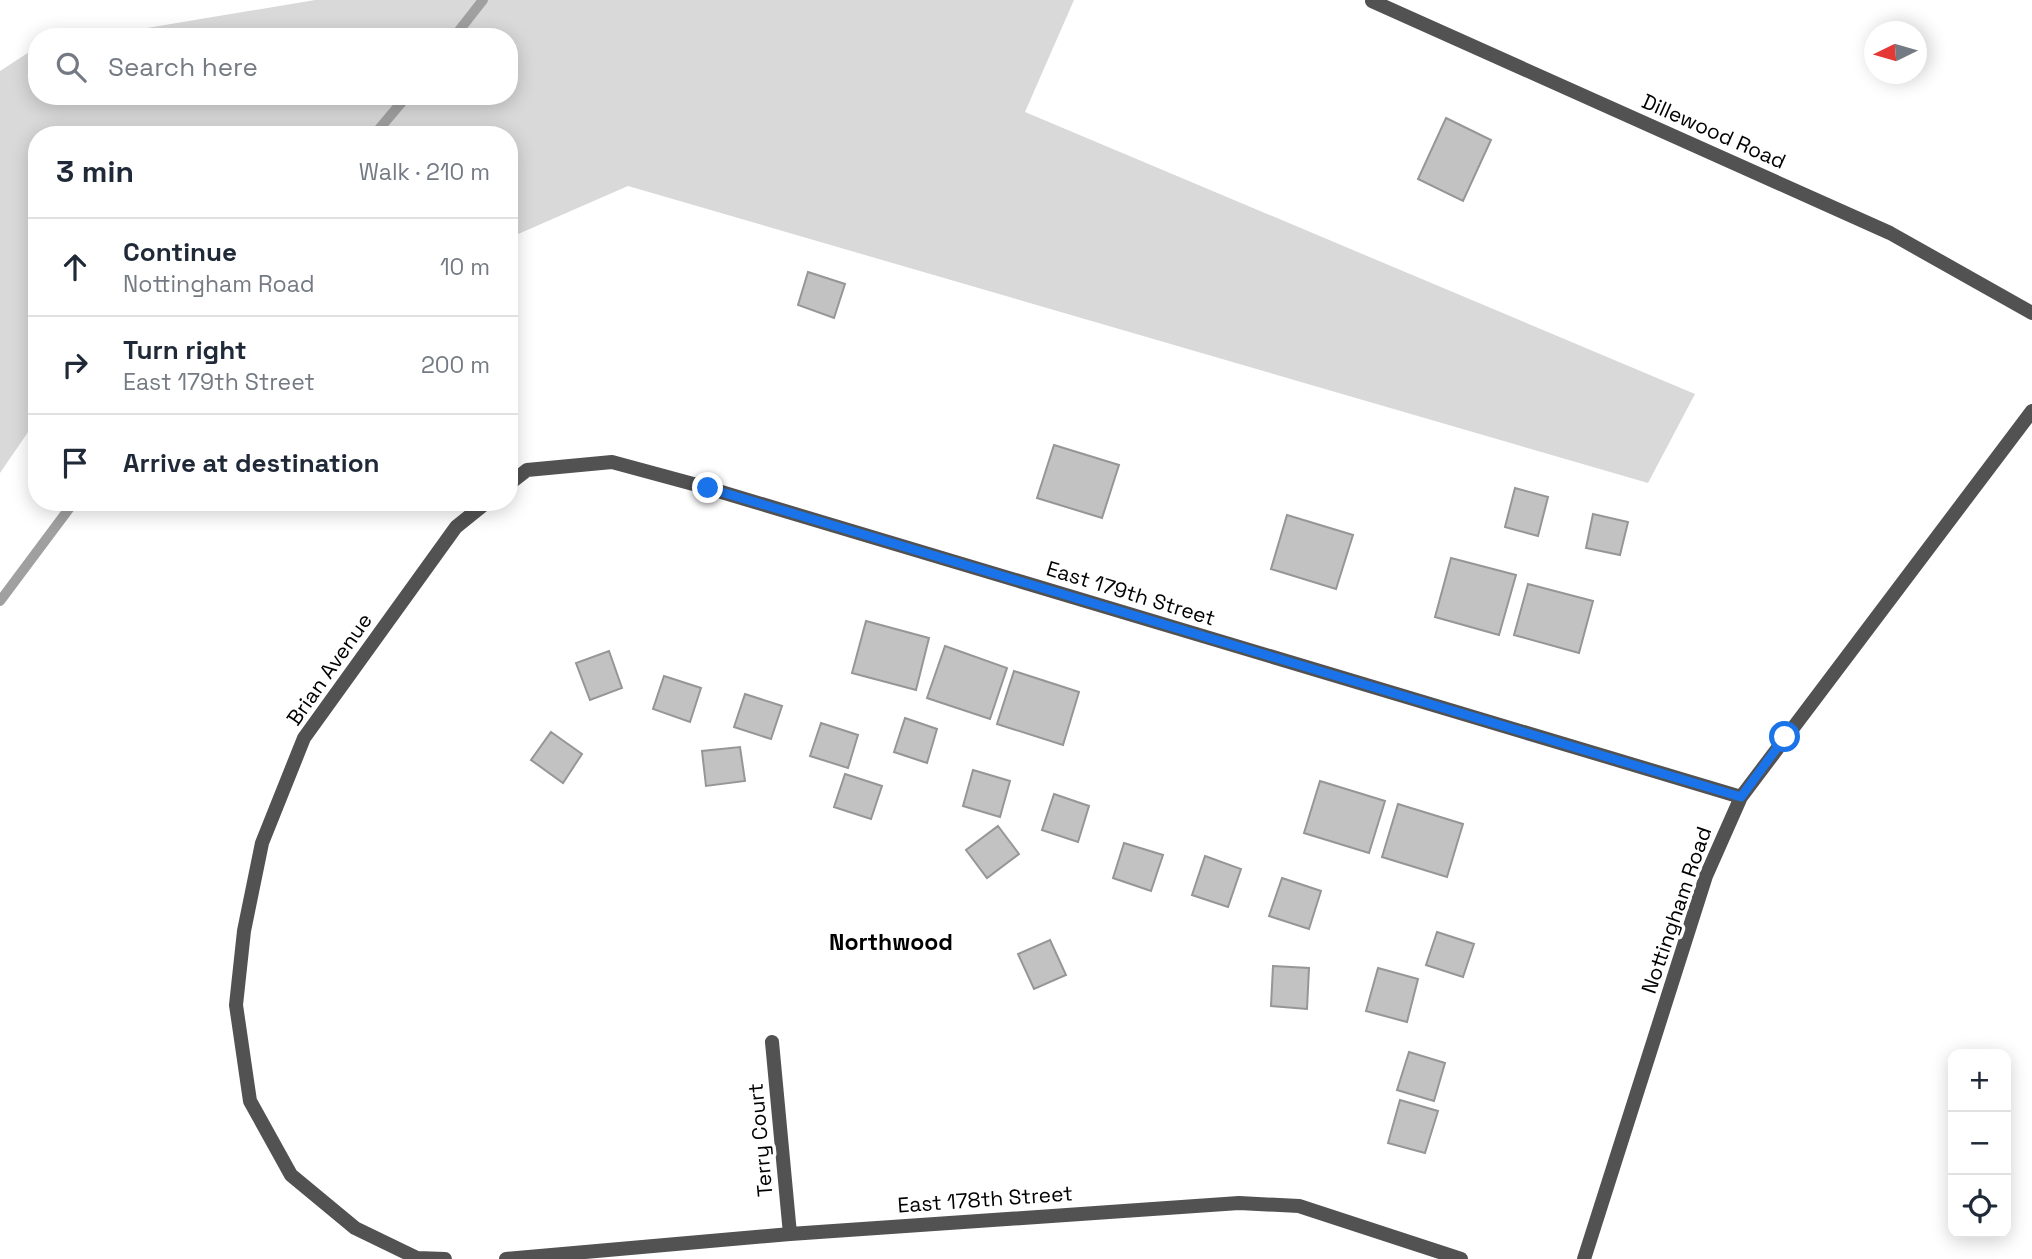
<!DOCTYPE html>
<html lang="en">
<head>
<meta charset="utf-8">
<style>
  :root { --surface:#fff; --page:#f2f2f3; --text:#1f2937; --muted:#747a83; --line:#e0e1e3 }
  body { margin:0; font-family:"Space Grotesk",sans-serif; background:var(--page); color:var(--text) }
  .controls { position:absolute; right:21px; bottom:21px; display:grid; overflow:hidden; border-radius:14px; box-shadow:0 4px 18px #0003 }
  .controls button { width:63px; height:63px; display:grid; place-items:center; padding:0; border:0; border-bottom:2px solid var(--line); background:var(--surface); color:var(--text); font:35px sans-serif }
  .compass { position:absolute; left:1864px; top:21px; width:63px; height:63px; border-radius:50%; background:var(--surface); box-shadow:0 4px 18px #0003; rotate:265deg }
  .stop { position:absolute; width:21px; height:21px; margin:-16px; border:5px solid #1a73e8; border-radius:50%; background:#fff }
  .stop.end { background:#1a73e8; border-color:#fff; box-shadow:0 2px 7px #0008 }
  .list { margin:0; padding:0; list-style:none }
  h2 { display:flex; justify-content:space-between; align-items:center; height:91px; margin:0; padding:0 28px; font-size:30px }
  h2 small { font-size:23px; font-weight:400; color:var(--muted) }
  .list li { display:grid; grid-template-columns:46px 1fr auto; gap:21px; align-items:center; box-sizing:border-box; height:98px; padding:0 28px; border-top:2px solid var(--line) }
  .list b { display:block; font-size:26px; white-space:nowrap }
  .list p { margin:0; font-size:23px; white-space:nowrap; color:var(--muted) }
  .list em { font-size:23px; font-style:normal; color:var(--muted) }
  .icon { flex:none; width:38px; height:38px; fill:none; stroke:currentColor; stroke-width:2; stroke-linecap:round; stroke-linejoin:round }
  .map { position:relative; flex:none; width:2032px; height:1259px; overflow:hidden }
  .search { position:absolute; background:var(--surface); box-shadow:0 4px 18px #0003; left:28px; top:28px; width:490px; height:77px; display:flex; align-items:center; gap:18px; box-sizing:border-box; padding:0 24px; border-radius:28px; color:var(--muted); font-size:26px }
  .panel { position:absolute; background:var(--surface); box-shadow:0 4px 18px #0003; left:28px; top:126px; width:490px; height:385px; border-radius:28px }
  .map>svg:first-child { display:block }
  .green { fill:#d9d9d9 }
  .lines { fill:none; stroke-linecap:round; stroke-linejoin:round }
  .stream { stroke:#a0a0a0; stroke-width:10 }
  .building { fill:#c2c2c2; stroke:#969696; stroke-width:2 }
  .street { stroke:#525252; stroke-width:14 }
  .route { stroke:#1a73e8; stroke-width:9 }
  .labels { text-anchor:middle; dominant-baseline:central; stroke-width:7; stroke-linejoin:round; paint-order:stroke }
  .street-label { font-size:21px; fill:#000; stroke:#fff }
  .neighbourhood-label { font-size:23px; font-weight:bold; fill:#000; stroke:#fff }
</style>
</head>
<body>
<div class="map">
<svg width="2032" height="1259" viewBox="0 0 2032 1259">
  <rect width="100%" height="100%" fill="#fff"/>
  <path class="green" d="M315,0H1074L1025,112L1695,394L1648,483L628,186L509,238V135H37V419L0,473V71L37,47V96H509V37H93Z"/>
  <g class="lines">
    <path class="stream" d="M454,37L483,0
      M374,135L407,96
      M0,601L74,502"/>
  </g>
  <path class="building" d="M1446,118L1491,140L1463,201L1418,179Z
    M808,272L845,284L834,318L798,305Z
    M1054,445L1119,465L1102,518L1037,498Z
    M1515,488L1548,497L1538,536L1505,527Z
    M1593,514L1628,522L1620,555L1586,548Z
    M1287,515L1353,535L1336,589L1271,569Z
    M1451,558L1516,575L1499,635L1435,617Z
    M1528,584L1593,601L1579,653L1514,635Z
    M866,621L929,638L916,690L852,673Z
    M945,646L1007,668L990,719L927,698Z
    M609,651L622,688L590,700L576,663Z
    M1014,671L1079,692L1063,745L997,724Z
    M664,676L701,688L690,722L653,709Z
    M745,694L782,706L771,739L734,727Z
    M905,718L937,729L927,763L894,752Z
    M821,723L858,735L848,768L810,756Z
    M551,732L582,754L563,783L531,760Z
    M740,747L745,781L706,786L702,751Z
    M973,770L1010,781L1000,817L963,806Z
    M845,774L882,786L871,819L834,807Z
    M1320,781L1385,801L1369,853L1304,833Z
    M1054,794L1089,806L1078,842L1042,830Z
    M1398,804L1463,824L1447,877L1382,857Z
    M998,826L1019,854L987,878L966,850Z
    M1124,843L1163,855L1151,891L1113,878Z
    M1205,856L1241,869L1228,907L1192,895Z
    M1282,878L1321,891L1309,929L1269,916Z
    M1437,932L1474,944L1463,977L1426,965Z
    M1050,940L1066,975L1034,989L1018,954Z
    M1273,966L1309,968L1307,1009L1271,1006Z
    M1378,968L1418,979L1407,1022L1366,1011Z
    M1409,1052L1445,1063L1434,1101L1397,1090Z
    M1400,1100L1438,1111L1425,1153L1388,1143Z"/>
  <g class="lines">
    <path class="street" d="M1372,1L1890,233L2032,313
      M509,484L527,470L612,462L708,488L1741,797
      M772,1042L790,1234
      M445,1259L417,1258L355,1228L291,1175L250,1101L236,1005L244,931L262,843L304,738L456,527L487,502
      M506,1259L790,1234L1239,1203L1299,1206L1461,1259
      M1584,1259L1706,876L1741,797L2032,411"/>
  </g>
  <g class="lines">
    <path class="route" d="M708,488L1741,797L1785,737"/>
  </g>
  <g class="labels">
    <g class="street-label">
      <text transform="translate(1714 131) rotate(24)">Dillewood Road</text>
      <text transform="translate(1131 593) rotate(17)">East 179th Street</text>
      <text transform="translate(329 669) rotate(-55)">Brian Avenue</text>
      <text transform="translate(1676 910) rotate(-71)">Nottingham Road</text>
      <text transform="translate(760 1140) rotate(-95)">Terry Court</text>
      <text transform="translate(985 1199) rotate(-4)">East 178th Street</text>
    </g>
    <g class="neighbourhood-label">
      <text x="891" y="942">Northwood</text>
    </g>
  </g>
</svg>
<div class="controls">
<button>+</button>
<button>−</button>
<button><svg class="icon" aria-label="locate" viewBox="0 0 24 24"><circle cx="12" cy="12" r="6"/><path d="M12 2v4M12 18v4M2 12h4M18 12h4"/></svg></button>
</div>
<svg class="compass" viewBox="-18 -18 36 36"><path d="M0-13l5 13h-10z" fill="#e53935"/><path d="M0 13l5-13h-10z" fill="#747a83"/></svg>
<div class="stop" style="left:1785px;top:737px"></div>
<div class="stop end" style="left:708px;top:488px"></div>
<div class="search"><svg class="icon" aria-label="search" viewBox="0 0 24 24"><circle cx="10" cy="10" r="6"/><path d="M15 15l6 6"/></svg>Search here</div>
<section class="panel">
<h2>3 min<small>Walk · 210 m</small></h2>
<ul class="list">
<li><svg class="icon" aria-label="ahead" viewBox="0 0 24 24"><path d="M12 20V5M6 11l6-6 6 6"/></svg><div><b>Continue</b><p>Nottingham Road</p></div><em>10 m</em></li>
<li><svg class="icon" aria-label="right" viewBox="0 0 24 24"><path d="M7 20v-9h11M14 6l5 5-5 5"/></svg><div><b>Turn right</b><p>East 179th Street</p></div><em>200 m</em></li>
<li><svg class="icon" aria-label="arrive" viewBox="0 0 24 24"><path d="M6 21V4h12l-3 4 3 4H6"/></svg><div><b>Arrive at destination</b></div></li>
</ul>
</section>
</div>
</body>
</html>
